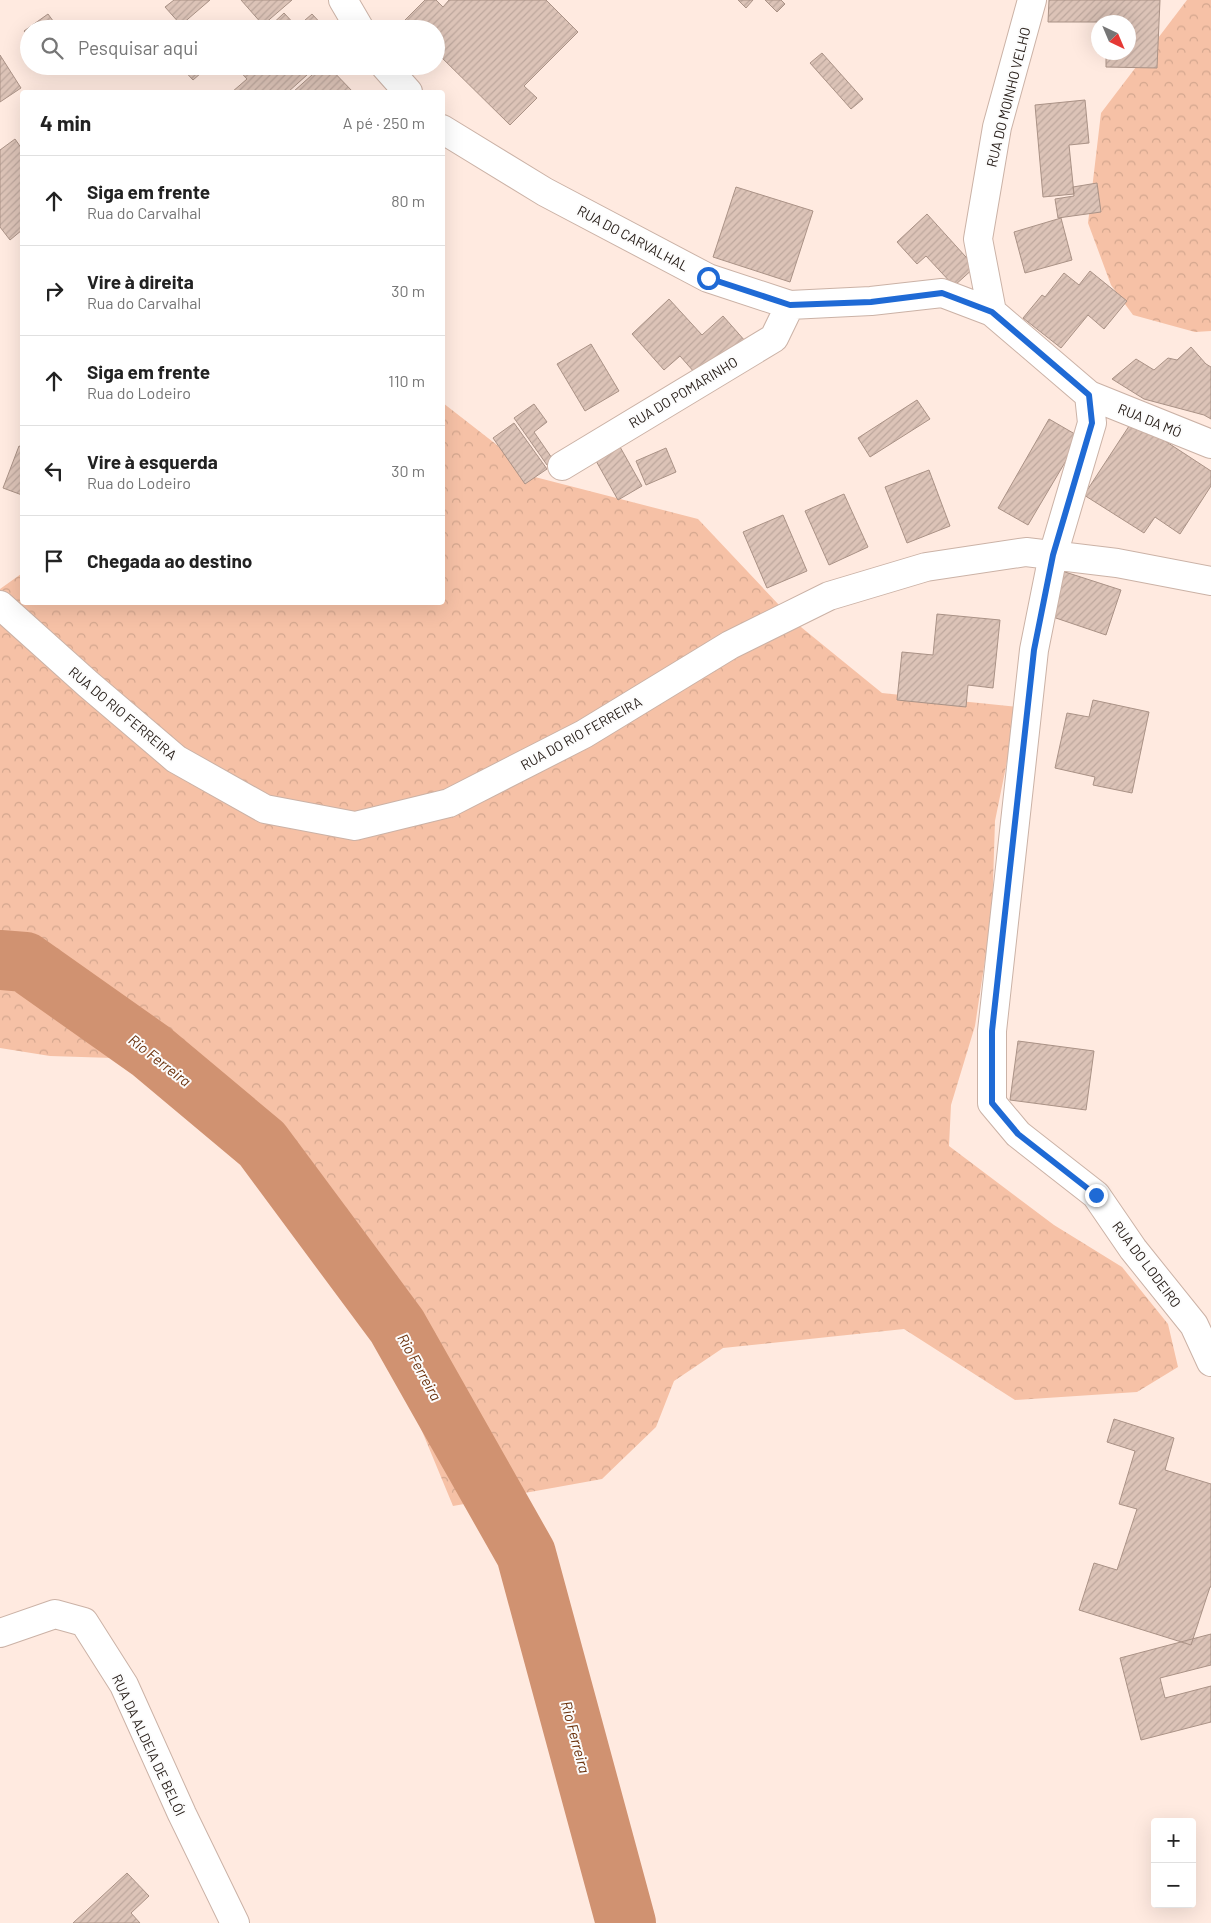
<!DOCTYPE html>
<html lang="pt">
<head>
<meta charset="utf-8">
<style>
  :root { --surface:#fff; --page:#f6f6f6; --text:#222; --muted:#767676; --line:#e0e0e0 }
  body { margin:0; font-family:Barlow,sans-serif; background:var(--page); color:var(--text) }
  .controls { position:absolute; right:15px; bottom:15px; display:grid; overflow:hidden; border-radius:5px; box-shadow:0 5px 20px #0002 }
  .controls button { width:45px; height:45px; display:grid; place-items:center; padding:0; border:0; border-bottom:1px solid var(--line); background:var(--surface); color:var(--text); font:25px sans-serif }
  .compass { position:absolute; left:1091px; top:15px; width:45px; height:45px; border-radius:50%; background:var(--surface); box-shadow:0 5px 20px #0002; rotate:136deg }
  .stop { position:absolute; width:15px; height:15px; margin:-11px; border:4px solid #1f6ad5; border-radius:50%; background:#fff }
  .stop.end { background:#1f6ad5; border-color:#fff; box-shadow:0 1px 5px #0008 }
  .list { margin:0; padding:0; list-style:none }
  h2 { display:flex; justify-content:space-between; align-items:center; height:65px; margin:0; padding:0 20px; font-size:21px }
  h2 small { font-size:16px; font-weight:400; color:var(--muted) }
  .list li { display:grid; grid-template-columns:32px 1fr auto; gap:15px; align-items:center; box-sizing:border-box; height:90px; padding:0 20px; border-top:1px solid var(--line) }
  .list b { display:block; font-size:19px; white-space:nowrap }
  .list p { margin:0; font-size:16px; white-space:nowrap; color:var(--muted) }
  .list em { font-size:16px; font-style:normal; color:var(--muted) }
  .icon { flex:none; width:28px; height:28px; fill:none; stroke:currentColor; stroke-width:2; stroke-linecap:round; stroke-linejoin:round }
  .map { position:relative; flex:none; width:1211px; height:1923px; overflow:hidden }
  .search { position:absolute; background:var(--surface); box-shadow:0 5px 20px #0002; left:20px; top:20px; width:425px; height:55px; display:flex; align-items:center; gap:12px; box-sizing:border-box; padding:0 18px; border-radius:28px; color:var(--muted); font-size:19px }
  .panel { position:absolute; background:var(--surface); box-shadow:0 5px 20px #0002; left:20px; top:90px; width:425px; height:515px; border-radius:5px }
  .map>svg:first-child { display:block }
  .forest { fill:url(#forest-crowns) }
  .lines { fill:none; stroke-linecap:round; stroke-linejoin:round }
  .river { stroke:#d09271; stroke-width:60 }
  .building { fill:url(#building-hatch); stroke:#aa9286 }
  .minor-casing { stroke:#cbb2a6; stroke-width:30 }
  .minor { stroke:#fff; stroke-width:28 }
  .route { stroke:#1f6ad5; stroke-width:6 }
  .labels { text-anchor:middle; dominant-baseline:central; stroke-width:4; stroke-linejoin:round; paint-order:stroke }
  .street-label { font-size:14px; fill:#29201b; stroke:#fcfcfc }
  .water-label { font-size:15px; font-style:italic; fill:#6b320d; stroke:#fcfcfc }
</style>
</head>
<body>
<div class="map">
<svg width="1211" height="1923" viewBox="0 0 1211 1923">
  <defs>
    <pattern id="forest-crowns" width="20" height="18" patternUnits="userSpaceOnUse" patternTransform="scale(1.25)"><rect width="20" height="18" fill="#f6c1a6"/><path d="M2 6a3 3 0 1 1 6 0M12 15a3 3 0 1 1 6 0" fill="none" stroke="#d3a68e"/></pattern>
    <pattern id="building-hatch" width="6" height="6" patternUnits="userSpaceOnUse" patternTransform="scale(1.25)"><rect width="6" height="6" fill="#dcc3b7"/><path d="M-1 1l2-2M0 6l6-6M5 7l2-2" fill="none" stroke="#bda79d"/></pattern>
  </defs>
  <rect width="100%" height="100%" fill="#ffeae0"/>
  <path class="forest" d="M1187,0H1211V331L1195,332L1133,315L1111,285L1088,223L1101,113Z
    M443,403L497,445L531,476L698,519L796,623L882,693L1018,707L995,821L992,914L975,1026L951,1105L949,1146L1054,1225L1122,1267L1168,1324L1178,1367L1137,1392L1015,1400L904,1329L723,1348L674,1381L656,1427L602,1479L453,1506L393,1361L359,1308L265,1172L144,1059L50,1056L0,1048V589L21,574L22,571V602H442Z"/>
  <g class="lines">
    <path class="river" d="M0,960L25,962L151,1051L262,1144L397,1326L526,1554L626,1923"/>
  </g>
  <path class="building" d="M174,0H210L181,25L165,7Z
    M241,0H292L263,25Z
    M425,0H436L443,7L449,0H546L578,32L524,86L537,98L510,125L436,52V29H413L405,20Z
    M738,0H753L746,8Z
    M765,0H781L785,4L777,12Z
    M1049,0H1160L1157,68L1106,67V52H1128V22H1048Z
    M284,13L297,27L312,14L326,29H267Z
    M48,14L59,29H29V37L24,31Z
    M822,53L863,99L851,109L810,63Z
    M0,55L21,88L0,102Z
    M180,66H209L193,80Z
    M235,66H317L288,92H232L247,79Z
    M322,66H328L353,92H293Z
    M1085,100L1089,143L1069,145L1074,194L1043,197L1035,105Z
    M15,139L22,149V230L10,240L0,227V150Z
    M1097,183L1101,212L1058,218L1055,199L1074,196L1073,187Z
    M736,187L813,211L790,282L713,257Z
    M927,214L975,267L954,286L926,256L917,264L897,242Z
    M1061,218L1072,260L1025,273L1014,232Z
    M1090,271L1127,301L1104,329L1088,315L1061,348L1023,318L1042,295L1045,297L1064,273L1079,285Z
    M669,299L702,335L723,316L746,342L702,381L680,356L664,370L632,334Z
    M591,344L619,391L585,411L557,364Z
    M1191,347L1206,364L1211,367V419L1204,415L1144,399L1112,379L1136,359L1154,370L1168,358L1177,360Z
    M917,400L930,419L870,457L858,438Z
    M534,404L547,422L534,432L554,461L547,465L514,418Z
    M1049,419L1080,437L1028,525L998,508Z
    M1133,420L1211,471V486L1180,534L1155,517L1144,533L1084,495Z
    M514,423L547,469L525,484L493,438Z
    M615,438L642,486L618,500L591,452Z
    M19,446L22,447V495L3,488Z
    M666,448L676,472L646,485L636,461Z
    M929,470L950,526L907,543L885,487Z
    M844,494L868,547L829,565L805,511Z
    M783,515L807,571L767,588L743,532Z
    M1062,571L1121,590L1106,635L1047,615Z
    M937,614L1000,620L993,688L968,685L966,707L897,700L902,652L933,655Z
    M1093,700L1149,712L1132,793L1093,785L1095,777L1055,768L1067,713L1089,717Z
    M1018,1041L1094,1051L1086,1110L1010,1100Z
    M1114,1419L1174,1438L1165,1470L1211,1484V1587H1210L1191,1645L1079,1610L1094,1563L1117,1570L1137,1509L1119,1504L1135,1451L1107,1442Z
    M1211,1634V1665L1160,1678L1165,1698L1211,1686V1722L1141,1740L1120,1658Z
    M127,1873L149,1896L131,1913L140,1923H73Z"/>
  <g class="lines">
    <defs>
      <path id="minor" d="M343,0L360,29
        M385,66L408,92
        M442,129L545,192L708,278L790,305L871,301L942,293L992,312L1089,395L1092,423L1053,555L1034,650L992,1031V1103L1018,1134L1096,1195L1133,1249L1194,1325L1211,1362
        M992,312L978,239L997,127L1032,0
        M1089,395L1211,444
        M562,466L774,338L790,305
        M0,605L88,684L176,759L265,809L355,826L449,803L584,734L730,645L829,596L926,567L1026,552L1117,563L1211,581
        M0,1633L55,1614L84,1622L124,1685L182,1814L235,1923"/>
    </defs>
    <use href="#minor" class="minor-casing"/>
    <use href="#minor" class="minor"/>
  </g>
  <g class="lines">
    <path class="route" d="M708,278L790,305L871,302L942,293L992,312L1089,395L1092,423L1053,555L1034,650L992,1031V1103L1018,1134L1096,1195"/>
  </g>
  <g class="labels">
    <g class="street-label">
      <text transform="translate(1008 97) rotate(-76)">RUA DO MOINHO VELHO</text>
      <text transform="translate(633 238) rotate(28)">RUA DO CARVALHAL</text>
      <text transform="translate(683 392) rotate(-31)">RUA DO POMARINHO</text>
      <text transform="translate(1150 420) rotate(22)">RUA DA MÓ</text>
      <text transform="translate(123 713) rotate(40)">RUA DO RIO FERREIRA</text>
      <text transform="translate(581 733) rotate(-29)">RUA DO RIO FERREIRA</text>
      <text transform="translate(1147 1264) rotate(53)">RUA DO LODEIRO</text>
      <text transform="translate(149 1745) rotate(65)">RUA DA ALDEIA DE BELÓI</text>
    </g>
    <g class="water-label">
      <text transform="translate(160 1060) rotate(38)">Rio Ferreira</text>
      <text transform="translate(420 1367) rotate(61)">Rio Ferreira</text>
      <text transform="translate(576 1737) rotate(75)">Rio Ferreira</text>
    </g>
  </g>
</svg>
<div class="controls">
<button>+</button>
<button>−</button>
</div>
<svg class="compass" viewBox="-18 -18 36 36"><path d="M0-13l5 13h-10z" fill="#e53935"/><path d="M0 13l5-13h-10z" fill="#767676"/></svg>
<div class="stop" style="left:708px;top:278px"></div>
<div class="stop end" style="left:1096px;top:1195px"></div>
<div class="search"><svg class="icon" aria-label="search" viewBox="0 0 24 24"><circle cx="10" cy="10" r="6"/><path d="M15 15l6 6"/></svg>Pesquisar aqui</div>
<section class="panel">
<h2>4 min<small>A pé · 250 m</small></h2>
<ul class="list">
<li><svg class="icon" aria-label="ahead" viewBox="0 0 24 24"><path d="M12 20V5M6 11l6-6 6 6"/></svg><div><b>Siga em frente</b><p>Rua do Carvalhal</p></div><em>80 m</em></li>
<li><svg class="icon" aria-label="right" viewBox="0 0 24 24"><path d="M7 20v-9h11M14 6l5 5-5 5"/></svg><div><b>Vire à direita</b><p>Rua do Carvalhal</p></div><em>30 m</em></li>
<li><svg class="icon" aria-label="ahead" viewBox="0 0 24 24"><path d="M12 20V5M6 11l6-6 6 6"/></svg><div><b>Siga em frente</b><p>Rua do Lodeiro</p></div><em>110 m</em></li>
<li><svg class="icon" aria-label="left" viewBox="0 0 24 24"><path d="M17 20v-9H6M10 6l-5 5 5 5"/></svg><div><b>Vire à esquerda</b><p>Rua do Lodeiro</p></div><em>30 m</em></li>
<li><svg class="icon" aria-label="arrive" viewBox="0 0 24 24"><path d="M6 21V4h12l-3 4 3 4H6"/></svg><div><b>Chegada ao destino</b></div></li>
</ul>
</section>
</div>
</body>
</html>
